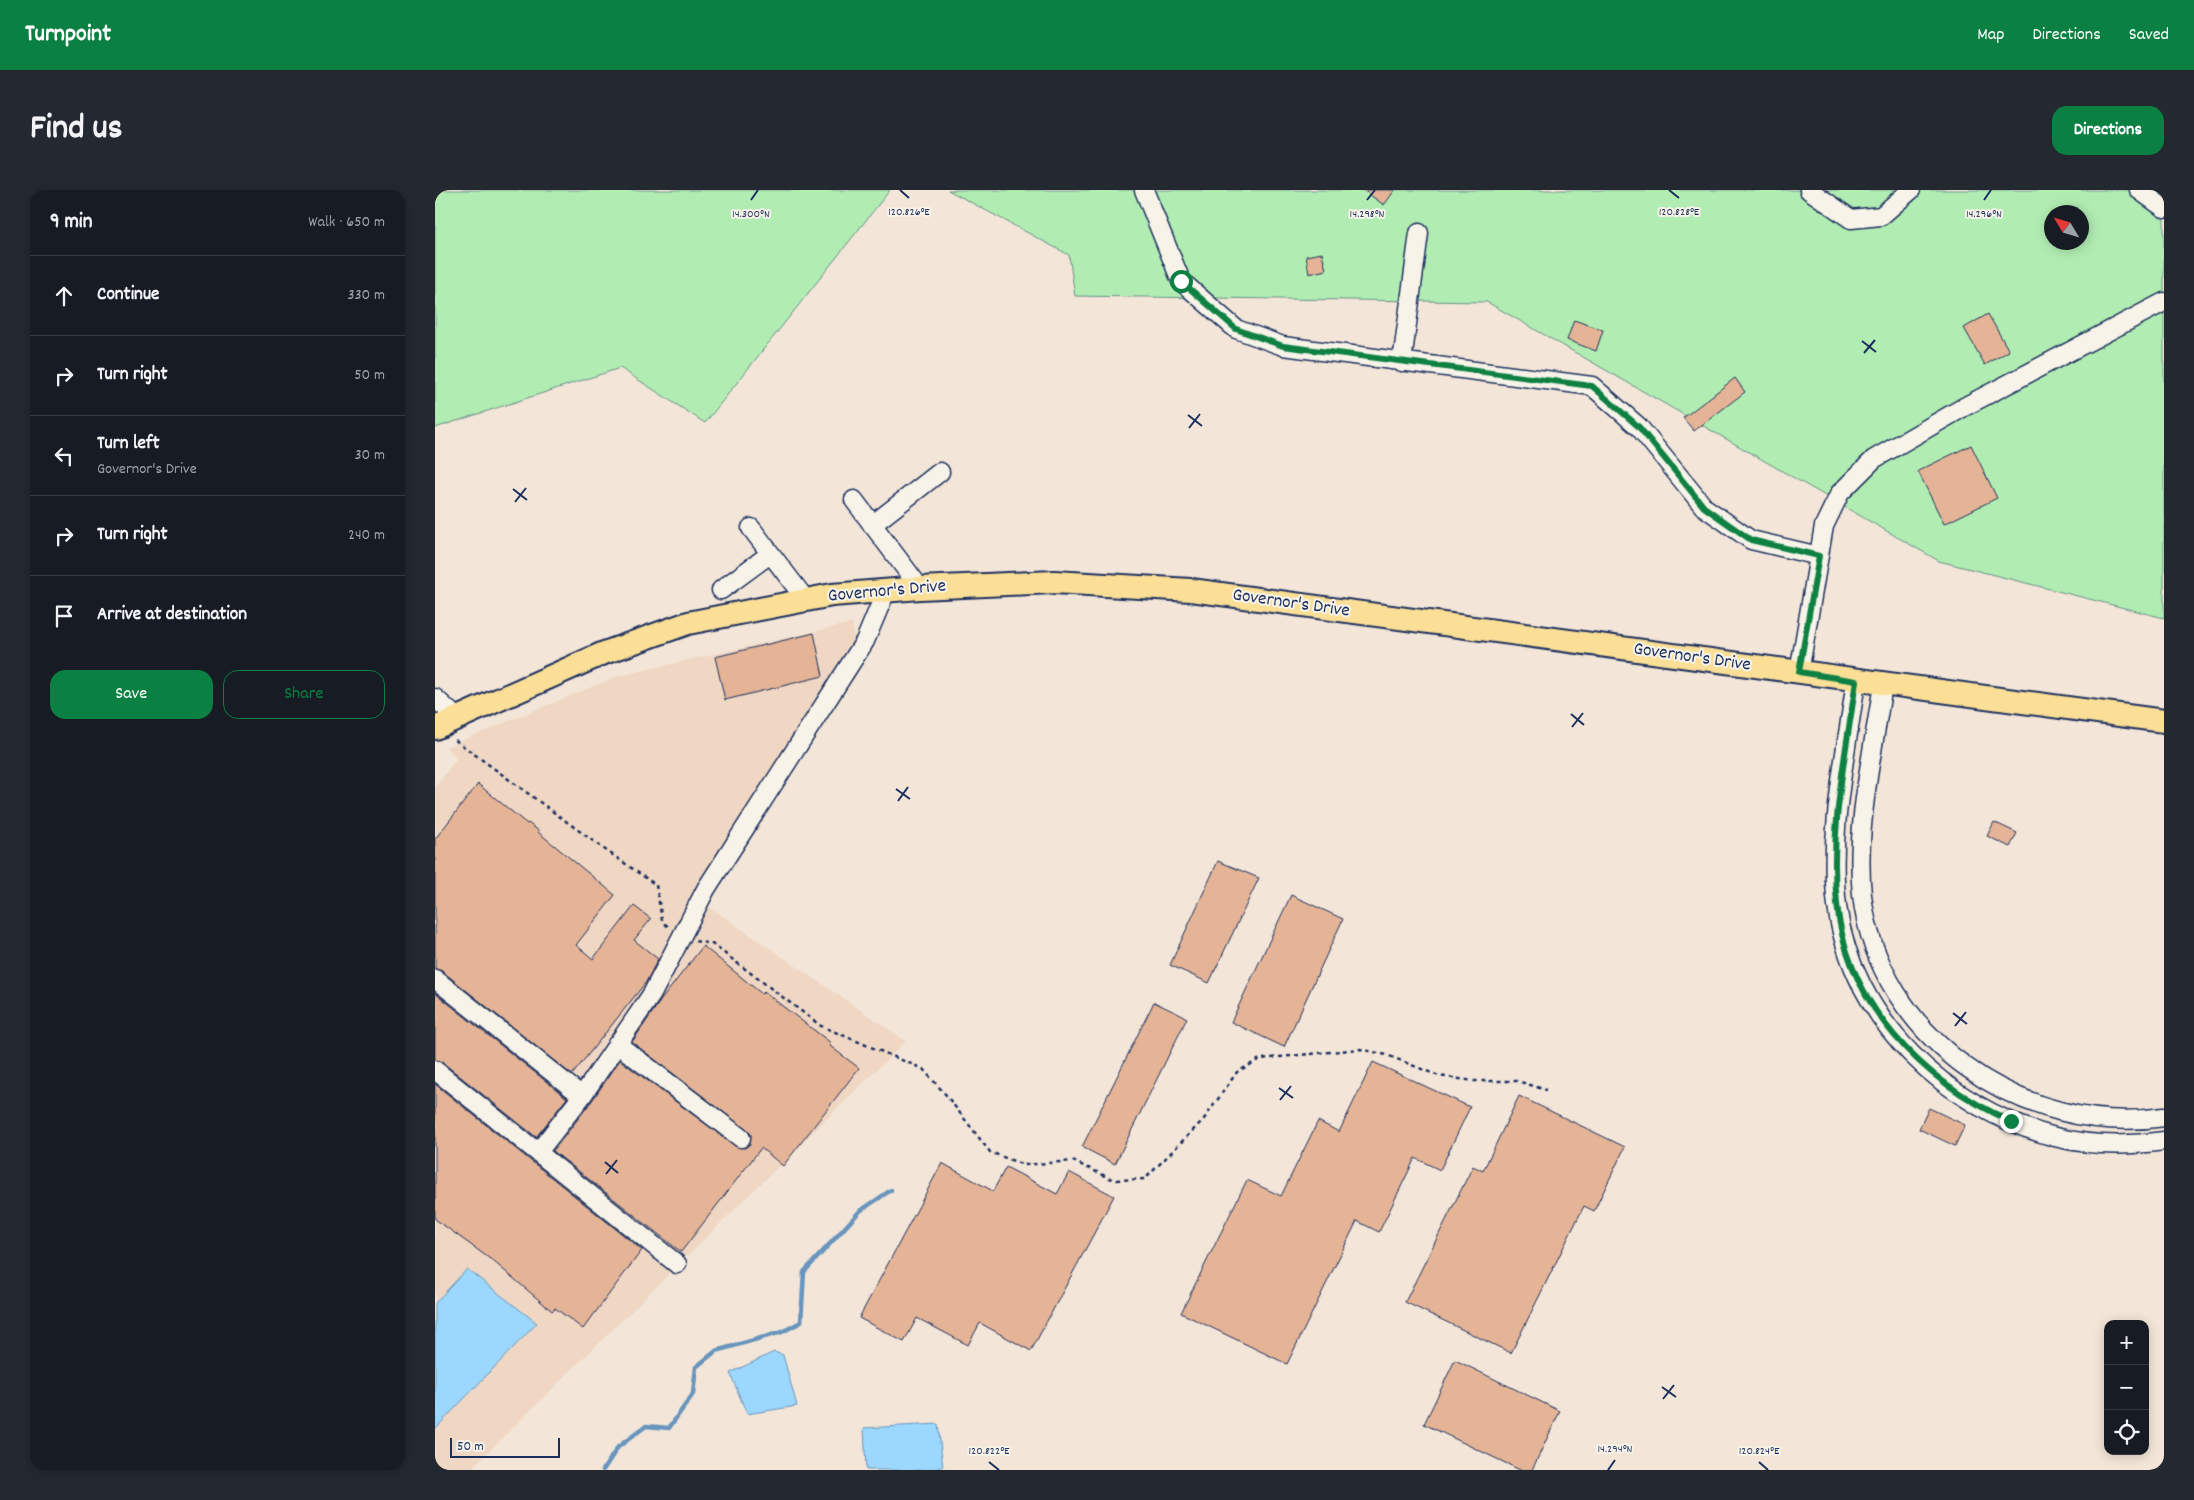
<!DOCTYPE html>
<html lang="en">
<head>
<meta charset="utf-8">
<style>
  :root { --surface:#171b24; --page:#242831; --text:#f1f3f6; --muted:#9ea1a6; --line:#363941; --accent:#0b8043 }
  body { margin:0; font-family:Dekko,sans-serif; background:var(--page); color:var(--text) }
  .controls { position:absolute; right:15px; bottom:15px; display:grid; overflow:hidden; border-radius:10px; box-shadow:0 2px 12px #0003 }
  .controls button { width:45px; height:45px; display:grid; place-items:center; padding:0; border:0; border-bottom:1px solid var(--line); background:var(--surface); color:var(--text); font:25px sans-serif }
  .compass { position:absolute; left:1609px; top:15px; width:45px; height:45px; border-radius:50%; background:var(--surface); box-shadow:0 2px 12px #0003; rotate:308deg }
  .scale { position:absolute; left:15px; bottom:12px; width:110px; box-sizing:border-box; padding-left:5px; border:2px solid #1b2f5e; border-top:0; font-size:14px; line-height:18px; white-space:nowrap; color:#1b2f5e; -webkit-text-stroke:4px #f7f3e8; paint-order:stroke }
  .stop { position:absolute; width:15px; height:15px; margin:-11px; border:4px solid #0b8043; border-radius:50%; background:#fff }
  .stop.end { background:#0b8043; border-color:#fff; box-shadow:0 1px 5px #0008 }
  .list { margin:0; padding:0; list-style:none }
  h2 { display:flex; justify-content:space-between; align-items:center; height:65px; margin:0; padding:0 20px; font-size:21px }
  h2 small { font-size:16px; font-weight:400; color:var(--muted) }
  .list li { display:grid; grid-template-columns:32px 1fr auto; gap:15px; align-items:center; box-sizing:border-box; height:80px; padding:0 20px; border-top:1px solid var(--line) }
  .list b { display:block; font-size:19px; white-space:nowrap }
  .list p { margin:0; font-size:16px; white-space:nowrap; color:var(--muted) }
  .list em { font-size:16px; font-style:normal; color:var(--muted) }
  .actions { display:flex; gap:10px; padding:15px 20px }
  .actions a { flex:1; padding:11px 0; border:1px solid var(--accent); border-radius:15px; text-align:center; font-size:18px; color:var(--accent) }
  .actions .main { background:var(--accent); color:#fff }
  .icon { flex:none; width:28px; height:28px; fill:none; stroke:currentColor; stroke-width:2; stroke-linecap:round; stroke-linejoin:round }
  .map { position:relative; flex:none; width:1729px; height:1280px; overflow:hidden; border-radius:15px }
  header { display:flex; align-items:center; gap:30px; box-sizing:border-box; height:70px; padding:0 25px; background:var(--accent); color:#fff }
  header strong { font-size:24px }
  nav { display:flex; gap:28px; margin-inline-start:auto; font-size:18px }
  .intro { display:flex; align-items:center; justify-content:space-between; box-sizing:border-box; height:120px; padding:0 30px }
  h1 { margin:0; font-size:35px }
  .button { padding:12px 22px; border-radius:15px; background:var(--accent); color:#fff; font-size:18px; font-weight:700 }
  main { display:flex; gap:30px; padding:0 30px }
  aside { flex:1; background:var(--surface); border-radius:15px; box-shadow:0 2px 12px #0003 }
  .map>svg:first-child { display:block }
  .built { fill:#efd7c4 }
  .green { fill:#b1edb2; stroke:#668e88; fill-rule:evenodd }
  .water { fill:#9cd8fd; stroke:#6894bd }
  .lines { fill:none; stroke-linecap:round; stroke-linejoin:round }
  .stream { stroke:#6894bd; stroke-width:4.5 }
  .building { fill:#e5b496; stroke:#1b2f5e }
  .minor-casing { stroke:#1b2f5e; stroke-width:21 }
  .major-casing { stroke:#1b2f5e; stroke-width:26 }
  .path { stroke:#1b2f5e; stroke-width:2.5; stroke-dasharray:4 4; stroke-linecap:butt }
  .minor { stroke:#f7f3e8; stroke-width:18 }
  .major { stroke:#fbdf96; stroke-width:22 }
  .route { stroke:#0b8043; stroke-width:6 }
  .ticks { fill:none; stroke:#1b2f5e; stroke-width:2 }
  .labels { text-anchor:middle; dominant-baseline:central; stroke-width:4; stroke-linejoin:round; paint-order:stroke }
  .street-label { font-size:19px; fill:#1b2f5e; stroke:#f7f3e8 }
  .ticks-label { font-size:12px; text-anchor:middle; fill:#1b2f5e; stroke:#f7f3e8; stroke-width:4; stroke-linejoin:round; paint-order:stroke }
</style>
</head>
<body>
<header>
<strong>Turnpoint</strong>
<nav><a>Map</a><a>Directions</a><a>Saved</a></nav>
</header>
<div class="intro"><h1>Find us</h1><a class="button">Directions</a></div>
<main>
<aside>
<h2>9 min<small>Walk · 650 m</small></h2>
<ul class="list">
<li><svg class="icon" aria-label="ahead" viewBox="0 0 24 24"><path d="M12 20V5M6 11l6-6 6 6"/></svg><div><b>Continue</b></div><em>330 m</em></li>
<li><svg class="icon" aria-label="right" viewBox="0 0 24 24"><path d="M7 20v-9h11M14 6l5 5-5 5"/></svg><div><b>Turn right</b></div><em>50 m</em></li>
<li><svg class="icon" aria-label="left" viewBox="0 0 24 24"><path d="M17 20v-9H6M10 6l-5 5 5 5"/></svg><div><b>Turn left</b><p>Governor's Drive</p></div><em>30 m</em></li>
<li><svg class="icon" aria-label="right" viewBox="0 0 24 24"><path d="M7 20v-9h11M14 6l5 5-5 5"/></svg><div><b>Turn right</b></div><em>240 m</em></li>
<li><svg class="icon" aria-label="arrive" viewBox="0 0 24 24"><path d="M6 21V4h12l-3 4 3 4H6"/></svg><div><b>Arrive at destination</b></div></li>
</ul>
<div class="actions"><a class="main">Save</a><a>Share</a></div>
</aside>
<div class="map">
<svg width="1729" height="1280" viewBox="0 0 1729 1280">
  <rect width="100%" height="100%" fill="#f3e6d8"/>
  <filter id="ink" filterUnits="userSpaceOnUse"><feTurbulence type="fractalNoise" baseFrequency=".02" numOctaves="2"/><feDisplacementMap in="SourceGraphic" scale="10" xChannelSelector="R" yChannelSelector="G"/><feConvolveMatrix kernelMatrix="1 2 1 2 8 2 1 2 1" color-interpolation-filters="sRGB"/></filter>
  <g filter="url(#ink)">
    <path class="built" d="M417,433L419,445L437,456L270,714L471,851L35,1280H0V597L22,568L11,557L183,486Z"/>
    <path class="green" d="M0,0H455L270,233L185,178L0,238Z
      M513,0H1729V428L1504,371L1052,112L640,106L634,65ZM1616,22H1646V52H1616Z"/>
    <path class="water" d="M32,1079L102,1133L0,1239V1113Z
      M339,1162L348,1165L362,1216L312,1224L295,1183Z
      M503,1234L508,1277L491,1280H431L429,1238Z"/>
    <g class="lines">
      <path class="stream" d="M168,1280L183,1257L211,1236L234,1238L258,1204L261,1177L281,1161L347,1142L366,1132L369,1082L425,1021L456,1000"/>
    </g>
    <path class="building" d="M928,0H960L949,15Z
      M887,63L891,80L874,84L871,66Z
      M1553,124L1574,161L1550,175L1529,138Z
      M1139,130L1168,140L1161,161L1132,150Z
      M1300,188L1310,202L1259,241L1248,228Z
      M1536,255L1562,308L1509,334L1483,281Z
      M379,443L388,486L290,510L280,467Z
      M43,594L92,634L93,633L104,641L103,642L180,705L141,755L158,769L199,716L216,729L199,750L223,769L211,792L137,885L7,781L0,779V649Z
      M1559,632L1582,643L1575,657L1552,646Z
      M783,671L824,688L774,793L735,775Z
      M856,705L908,729L849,857L796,832Z
      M268,756L327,804L329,802L396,853L395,856L424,878L348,976L326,958L246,1062L118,961L156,912L185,870L300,956L310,958L315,954L316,944L312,940L197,852L226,810Z
      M0,803L132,908L101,947L7,872L0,870Z
      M719,812L752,828L680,974L647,957Z
      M938,872L1035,917L1005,980L980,968L944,1042L922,1031L852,1174L746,1123L812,990L846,1006L883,931L904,942Z
      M0,894L207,1060L148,1139L120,1118L117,1121L58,1071L0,1029Z
      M1084,906L1190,957L1159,1021L1149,1016L1076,1163L970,1112L1038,976L1048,981Z
      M1494,918L1530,935L1520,956L1484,939Z
      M507,973L558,1001L571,977L622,1004L634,982L679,1006L596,1161L545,1133L533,1155L482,1128L469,1152L424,1128Z
      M1020,1170L1125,1221L1097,1280H1085L989,1234Z"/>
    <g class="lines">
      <defs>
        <path id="minor" d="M709,0L746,91L801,139L848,156L1157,196L1204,237L1269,317L1316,350L1384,366
          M1374,0L1416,29L1446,26L1476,0
          M1704,0L1729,18
          M967,172L984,43
          M419,310L485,398
          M437,335L505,282
          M316,338L371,410
          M286,400L335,364
          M1364,483L1389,336L1405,303L1439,269L1529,217L1729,112
          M1421,491C1411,564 1393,642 1402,716C1417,830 1512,919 1620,947C1655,956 1693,956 1729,951
          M1448,494C1438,563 1420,635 1427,705C1443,848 1590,948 1729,927
          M0,508L22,528
          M0,789L147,906
          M182,854L306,948
          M0,880L242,1074
          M103,962L147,906L217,804L271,699L430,451L451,401"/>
        <path id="major" d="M0,538L169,463L253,433L397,405L485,398L619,392L756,400L1729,531"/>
      </defs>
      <use href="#minor" class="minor-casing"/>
      <use href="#major" class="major-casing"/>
      <path class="path" d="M20,550L169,659L221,695L227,730L234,738
        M260,751L277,754L386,836L488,879L511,905L555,962L589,975L638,971L679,990L710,989L769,929L802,882L825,869L925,859L952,865L1004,886L1039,891H1083L1111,900"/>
      <use href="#minor" class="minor"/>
      <use href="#major" class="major"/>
    </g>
  </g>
  <g class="lines" filter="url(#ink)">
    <path class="route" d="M746,91L801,139L848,156L1157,196L1204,237L1269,317L1316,350L1384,366L1364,482L1421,491C1411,564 1394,639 1402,714C1412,814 1487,892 1576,931"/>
  </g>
  <path class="ticks" d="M465,0L474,8M1234,0L1244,8M316,10L323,0M932,10L940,0M1549,10L1556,0M1427,151L1441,162M1429,163L1440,150M753,225L767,236M754,238L765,224M78,299L92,310M80,312L91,298M1136,524L1149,535M1137,537L1148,523M461,599L475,609M463,611L473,597M1518,823L1532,834M1520,836L1531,822M844,898L858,908M845,910L856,896M170,972L183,983M171,984L182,970M1227,1197L1241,1207M1228,1209L1239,1195M554,1272L564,1280M1324,1272L1333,1280M1173,1280L1180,1270"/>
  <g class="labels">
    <g class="street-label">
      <text transform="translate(452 402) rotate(-5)">Governor's Drive</text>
      <text transform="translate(856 414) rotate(8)">Governor's Drive</text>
      <text transform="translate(1257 468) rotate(8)">Governor's Drive</text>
    </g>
  </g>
  <g class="ticks-label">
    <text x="1244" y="25">120.828°E</text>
    <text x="474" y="25">120.826°E</text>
    <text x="316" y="27">14.300°N</text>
    <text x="932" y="27">14.298°N</text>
    <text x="1549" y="27">14.296°N</text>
    <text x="1180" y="1262">14.294°N</text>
    <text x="554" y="1264">120.822°E</text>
    <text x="1324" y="1264">120.824°E</text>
  </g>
</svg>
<div class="controls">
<button>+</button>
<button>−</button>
<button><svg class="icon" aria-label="locate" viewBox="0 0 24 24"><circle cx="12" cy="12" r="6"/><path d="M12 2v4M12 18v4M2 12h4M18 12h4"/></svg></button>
</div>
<svg class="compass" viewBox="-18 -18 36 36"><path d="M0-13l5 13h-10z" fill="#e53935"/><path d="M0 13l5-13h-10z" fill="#9ea1a6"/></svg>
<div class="scale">50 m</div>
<div class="stop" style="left:746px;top:91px"></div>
<div class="stop end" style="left:1576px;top:931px"></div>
</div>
</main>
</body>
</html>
